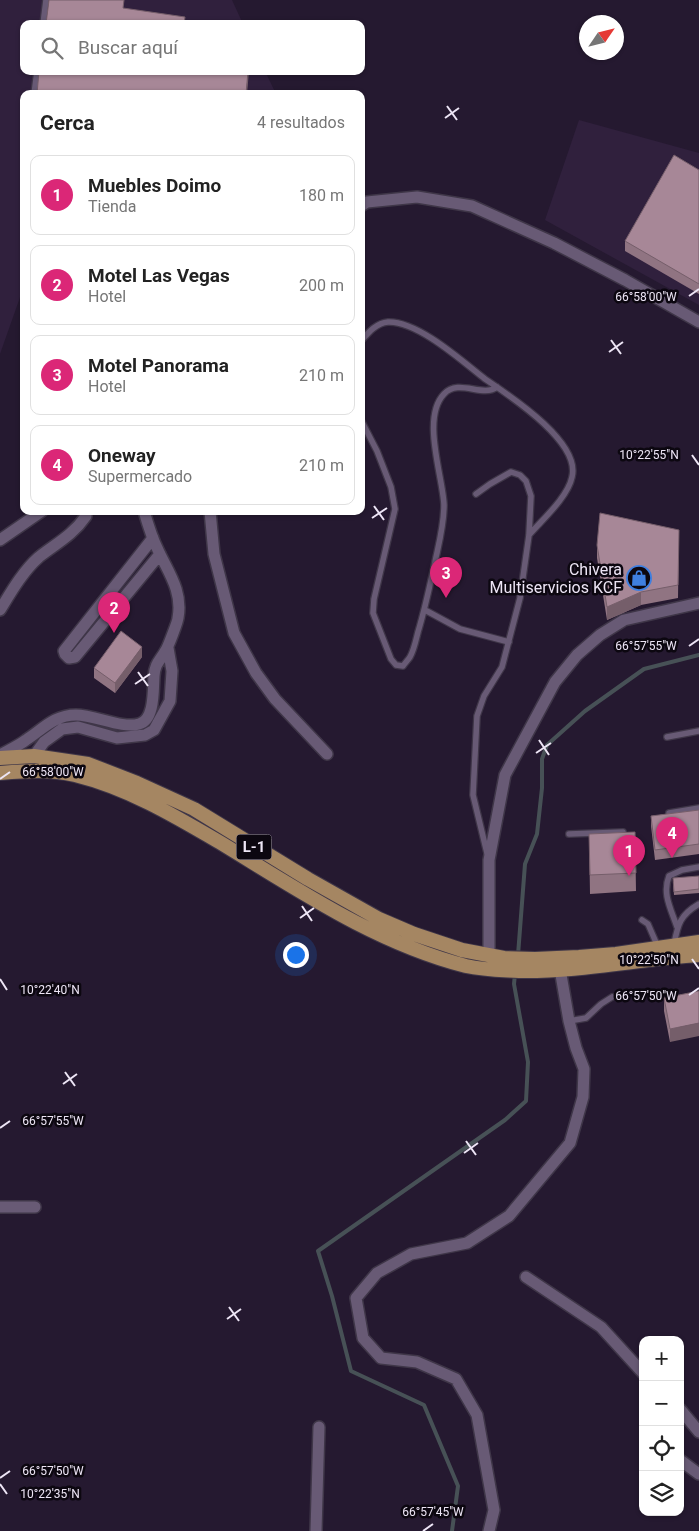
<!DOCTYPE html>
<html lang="es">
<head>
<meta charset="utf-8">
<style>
  :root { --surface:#fff; --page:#f2f2f2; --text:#222; --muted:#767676; --line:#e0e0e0; --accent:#db2777 }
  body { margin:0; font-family:Roboto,sans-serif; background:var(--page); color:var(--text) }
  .controls { position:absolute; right:15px; bottom:15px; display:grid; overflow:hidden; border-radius:10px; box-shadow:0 1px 4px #0004 }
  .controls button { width:45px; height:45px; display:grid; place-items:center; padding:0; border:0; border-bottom:1px solid var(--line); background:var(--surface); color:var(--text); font:25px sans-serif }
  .compass { position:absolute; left:579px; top:15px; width:45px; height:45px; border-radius:50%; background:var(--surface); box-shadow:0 1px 4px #0004; rotate:55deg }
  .you { position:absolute; left:295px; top:954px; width:18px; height:18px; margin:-12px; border:4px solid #fff; border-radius:50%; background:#1a73e8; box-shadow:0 0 0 8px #1a73e833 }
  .badge { display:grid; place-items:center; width:32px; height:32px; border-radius:50%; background:var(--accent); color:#fff; font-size:16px; font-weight:700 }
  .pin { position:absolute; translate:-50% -41px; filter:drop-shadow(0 1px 2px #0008) }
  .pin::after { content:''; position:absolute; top:26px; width:18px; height:15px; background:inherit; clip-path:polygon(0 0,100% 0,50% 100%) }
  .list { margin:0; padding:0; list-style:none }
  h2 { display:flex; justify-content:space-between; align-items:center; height:65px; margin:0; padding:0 20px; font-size:21px }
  h2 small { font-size:16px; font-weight:400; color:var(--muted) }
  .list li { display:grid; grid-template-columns:32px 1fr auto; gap:15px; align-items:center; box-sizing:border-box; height:80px; margin:0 10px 10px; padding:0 10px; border:1px solid var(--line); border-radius:10px }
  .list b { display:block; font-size:19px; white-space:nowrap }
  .list p { margin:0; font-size:16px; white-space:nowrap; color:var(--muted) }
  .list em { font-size:16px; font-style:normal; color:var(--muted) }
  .icon { flex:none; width:28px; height:28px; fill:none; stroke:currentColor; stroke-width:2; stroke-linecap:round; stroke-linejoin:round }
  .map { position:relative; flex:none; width:699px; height:1531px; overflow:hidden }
  .search { position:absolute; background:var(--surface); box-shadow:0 1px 4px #0004; left:20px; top:20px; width:345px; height:55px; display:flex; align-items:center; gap:12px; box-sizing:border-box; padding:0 18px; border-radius:10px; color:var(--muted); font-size:19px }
  .panel { position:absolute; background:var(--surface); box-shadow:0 1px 4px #0004; left:20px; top:90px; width:345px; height:425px; border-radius:10px }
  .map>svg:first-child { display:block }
  .built { fill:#30203d }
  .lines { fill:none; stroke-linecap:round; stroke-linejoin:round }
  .stream { stroke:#475156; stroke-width:4 }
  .service-casing { stroke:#3f3648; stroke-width:8 }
  .minor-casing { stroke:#3f3648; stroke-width:14 }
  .primary-casing { stroke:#3f3648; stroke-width:16 }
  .service { stroke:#685a75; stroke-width:5.5 }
  .minor { stroke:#685a75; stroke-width:11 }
  .primary { stroke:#a58662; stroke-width:14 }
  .wall { fill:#907482 }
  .shaded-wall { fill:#755e6a }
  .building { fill:#a78797; stroke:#755e6a }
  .ticks { fill:none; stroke:#ede5f5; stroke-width:2 }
  .labels { text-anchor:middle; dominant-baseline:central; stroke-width:5; stroke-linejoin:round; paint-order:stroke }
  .shield { fill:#0c0710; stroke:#aaa2b0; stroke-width:1 }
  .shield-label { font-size:15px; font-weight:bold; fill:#ede5f5 }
  .poi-label { font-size:16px; fill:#ede5f5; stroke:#0c0710; text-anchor:end }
  .ticks-label { font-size:12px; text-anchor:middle; fill:#ede5f5; stroke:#0c0710; stroke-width:5; stroke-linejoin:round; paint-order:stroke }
</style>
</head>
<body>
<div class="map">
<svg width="699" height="1531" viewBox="0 0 699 1531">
  <rect width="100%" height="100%" fill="#251930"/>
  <path class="built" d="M0,0H232L243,24H24V71H265L276,94H24V286L0,354Z
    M579,120L699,153V305L545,220Z"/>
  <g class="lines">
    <path class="stream" d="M518,955L525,864L537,834L542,788V759L547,745L585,711L644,669L699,655
      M452,1531L458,1486L424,1405L351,1371L332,1296L318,1251L505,1120L526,1101L528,1062L514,984L515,974"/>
    <defs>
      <path id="service" d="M43,24L46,0
        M34,94L37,71
        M361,341C368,333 376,323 388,322C418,321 462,361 485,379C510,396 581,442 572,477C568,497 542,520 529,535
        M361,420L377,451L391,487L395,509L374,599L373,613L391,659L396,665L403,666C405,663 408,660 410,657C414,650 416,640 418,632C425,609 430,585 435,562C439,543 444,525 444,505C443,477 421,418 444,394C459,378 482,398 497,387
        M476,494L490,484L511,472L520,475L526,481L531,496L529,535L520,598L502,667L484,696L477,716L473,795L487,853
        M425,610L460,629L509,642
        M667,737L699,731
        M669,813L699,808
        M569,834L623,832
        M642,920L648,924L658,947
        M677,927C671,909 662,894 669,876L682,870L699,867
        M674,944C678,924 680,915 699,904
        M569,1021L586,1018L601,1004L612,997"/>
      <path id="minor" d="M361,206L367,202L417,197L472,206L554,243L625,280L699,322
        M210,511L214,554L234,633L256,673L275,699L327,754
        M153,538L64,651L65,654L69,658L75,657L160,554
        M0,540L42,511
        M0,610C11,592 23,571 39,557C57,543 73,535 86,516L85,511
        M0,755C9,750 18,746 26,740C43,729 54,715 76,715C95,715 122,729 139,724C155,720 153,690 154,676C155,663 160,661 166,650C168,647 178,621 178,618C183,591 168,572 158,550C152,538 148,525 144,511
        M34,756L44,742L62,729L78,727L117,738L145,735L154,730L170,701L172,671L168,648
        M489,956V860L505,775L555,682L577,655L600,635L624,620L699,603
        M0,1207H35
        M526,1277L601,1327L643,1373
        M680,1409L699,1432
        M680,1460L699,1474
        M316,1531L319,1427
        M489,1531L494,1510L477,1415L456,1379L417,1362L381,1358L363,1338L356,1298L377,1273L411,1254L467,1243L509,1216L570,1143L583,1097L584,1069L576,1048L569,1021L560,969"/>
      <path id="primary" d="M0,758L34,756L88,764L137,783L194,809L308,879L379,919L414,934L462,950L504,958L535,959L579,957L616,954L699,942
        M0,773C25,771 51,769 75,775C128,788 175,816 221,843C300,891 376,943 466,966C484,970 501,970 519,971C579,972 639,959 699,955"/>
    </defs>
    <use href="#service" class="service-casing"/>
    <use href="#minor" class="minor-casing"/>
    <use href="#primary" class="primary-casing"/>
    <use href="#service" class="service"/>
    <use href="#minor" class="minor"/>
    <use href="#primary" class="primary"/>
  </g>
  <path class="wall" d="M699,170V294L625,251V241Z
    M679,530L678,598L641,605L607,620L597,558V545Z
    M142,657L115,693L94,678V668Z
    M699,810V854L655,860L651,826V816Z
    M635,832L636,891L590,894L589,834Z
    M699,876V893L674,895L673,882Z
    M699,991L670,1042L664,1011V998Z"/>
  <path class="shaded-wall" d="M248,71H249L247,94H246Z
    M641,592V605L607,620V607Z
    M142,647V657L115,693V683Z
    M699,1023V1036L670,1042V1029Z"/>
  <path class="building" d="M49,0H124L123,8L185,17L184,24H46Z
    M39,71H248L246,94H37Z
    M674,155L699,170V284L625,241Z
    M600,513L679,530L678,585L641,592L607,607L597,545Z
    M121,631L142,647L115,683L94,668Z
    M699,810V844L655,850L651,816Z
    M635,832L636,873L590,875L589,834Z
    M699,876V889L674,892L673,878Z
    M699,991V1023L670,1029L664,998Z"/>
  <path class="ticks" d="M447,106L457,120M445,118L459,108M689,296L699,289M611,340L621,354M609,352L623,342M692,455L699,465M374,506L384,520M372,518L387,508M689,646L699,639M138,672L148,686M135,684L150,674M539,740L549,755M536,753L551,743M0,779L10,772M302,906L312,921M300,918L314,908M692,959L699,969M0,979L7,990M689,995L699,988M65,1072L75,1086M63,1084L77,1074M0,1128L10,1121M466,1141L476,1155M464,1153L478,1143M229,1307L239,1321M227,1319L241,1309M0,1478L10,1471M0,1484L7,1494M423,1531L433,1524"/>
  <defs>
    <symbol id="shop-ring" viewBox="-11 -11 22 22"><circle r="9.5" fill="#0c0710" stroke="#3f7fe0" stroke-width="1.5"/><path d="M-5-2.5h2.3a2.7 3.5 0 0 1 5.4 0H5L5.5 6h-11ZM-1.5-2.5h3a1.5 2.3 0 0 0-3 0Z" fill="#3f7fe0"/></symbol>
  </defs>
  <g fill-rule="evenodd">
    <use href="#shop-ring" x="625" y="564" width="28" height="28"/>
  </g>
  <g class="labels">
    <rect class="shield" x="236.5" y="834.5" width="35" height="25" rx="4"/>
    <g class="shield-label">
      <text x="254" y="847">L-1</text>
    </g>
    <g class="poi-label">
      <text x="622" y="569">Chivera<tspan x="622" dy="18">Multiservicios KCF</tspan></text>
    </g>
  </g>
  <g class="ticks-label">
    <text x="646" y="301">66°58'00"W</text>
    <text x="649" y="459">10°22'55"N</text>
    <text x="646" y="650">66°57'55"W</text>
    <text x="53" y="776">66°58'00"W</text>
    <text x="649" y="964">10°22'50"N</text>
    <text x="50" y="994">10°22'40"N</text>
    <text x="646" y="1000">66°57'50"W</text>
    <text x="53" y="1125">66°57'55"W</text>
    <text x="53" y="1475">66°57'50"W</text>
    <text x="50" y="1498">10°22'35"N</text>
    <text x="433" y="1516">66°57'45"W</text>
  </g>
</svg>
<div class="controls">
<button>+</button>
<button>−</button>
<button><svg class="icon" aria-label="locate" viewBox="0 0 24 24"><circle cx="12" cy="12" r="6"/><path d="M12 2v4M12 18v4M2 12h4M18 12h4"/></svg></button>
<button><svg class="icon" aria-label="layers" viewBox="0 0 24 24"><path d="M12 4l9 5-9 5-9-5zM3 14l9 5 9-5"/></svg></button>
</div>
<svg class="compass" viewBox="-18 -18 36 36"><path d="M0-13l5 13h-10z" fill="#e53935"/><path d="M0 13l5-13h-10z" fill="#767676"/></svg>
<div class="you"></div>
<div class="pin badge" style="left:629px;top:876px">1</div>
<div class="pin badge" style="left:114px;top:633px">2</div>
<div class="pin badge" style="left:446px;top:598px">3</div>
<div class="pin badge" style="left:672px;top:858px">4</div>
<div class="search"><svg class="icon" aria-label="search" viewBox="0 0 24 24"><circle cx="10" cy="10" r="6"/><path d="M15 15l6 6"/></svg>Buscar aquí</div>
<section class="panel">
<h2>Cerca<small>4 resultados</small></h2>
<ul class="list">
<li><span class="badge">1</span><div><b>Muebles Doimo</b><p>Tienda</p></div><em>180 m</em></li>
<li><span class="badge">2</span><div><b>Motel Las Vegas</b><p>Hotel</p></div><em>200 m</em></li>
<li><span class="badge">3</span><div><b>Motel Panorama</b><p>Hotel</p></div><em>210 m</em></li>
<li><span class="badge">4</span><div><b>Oneway</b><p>Supermercado</p></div><em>210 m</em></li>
</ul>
</section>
</div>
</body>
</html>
